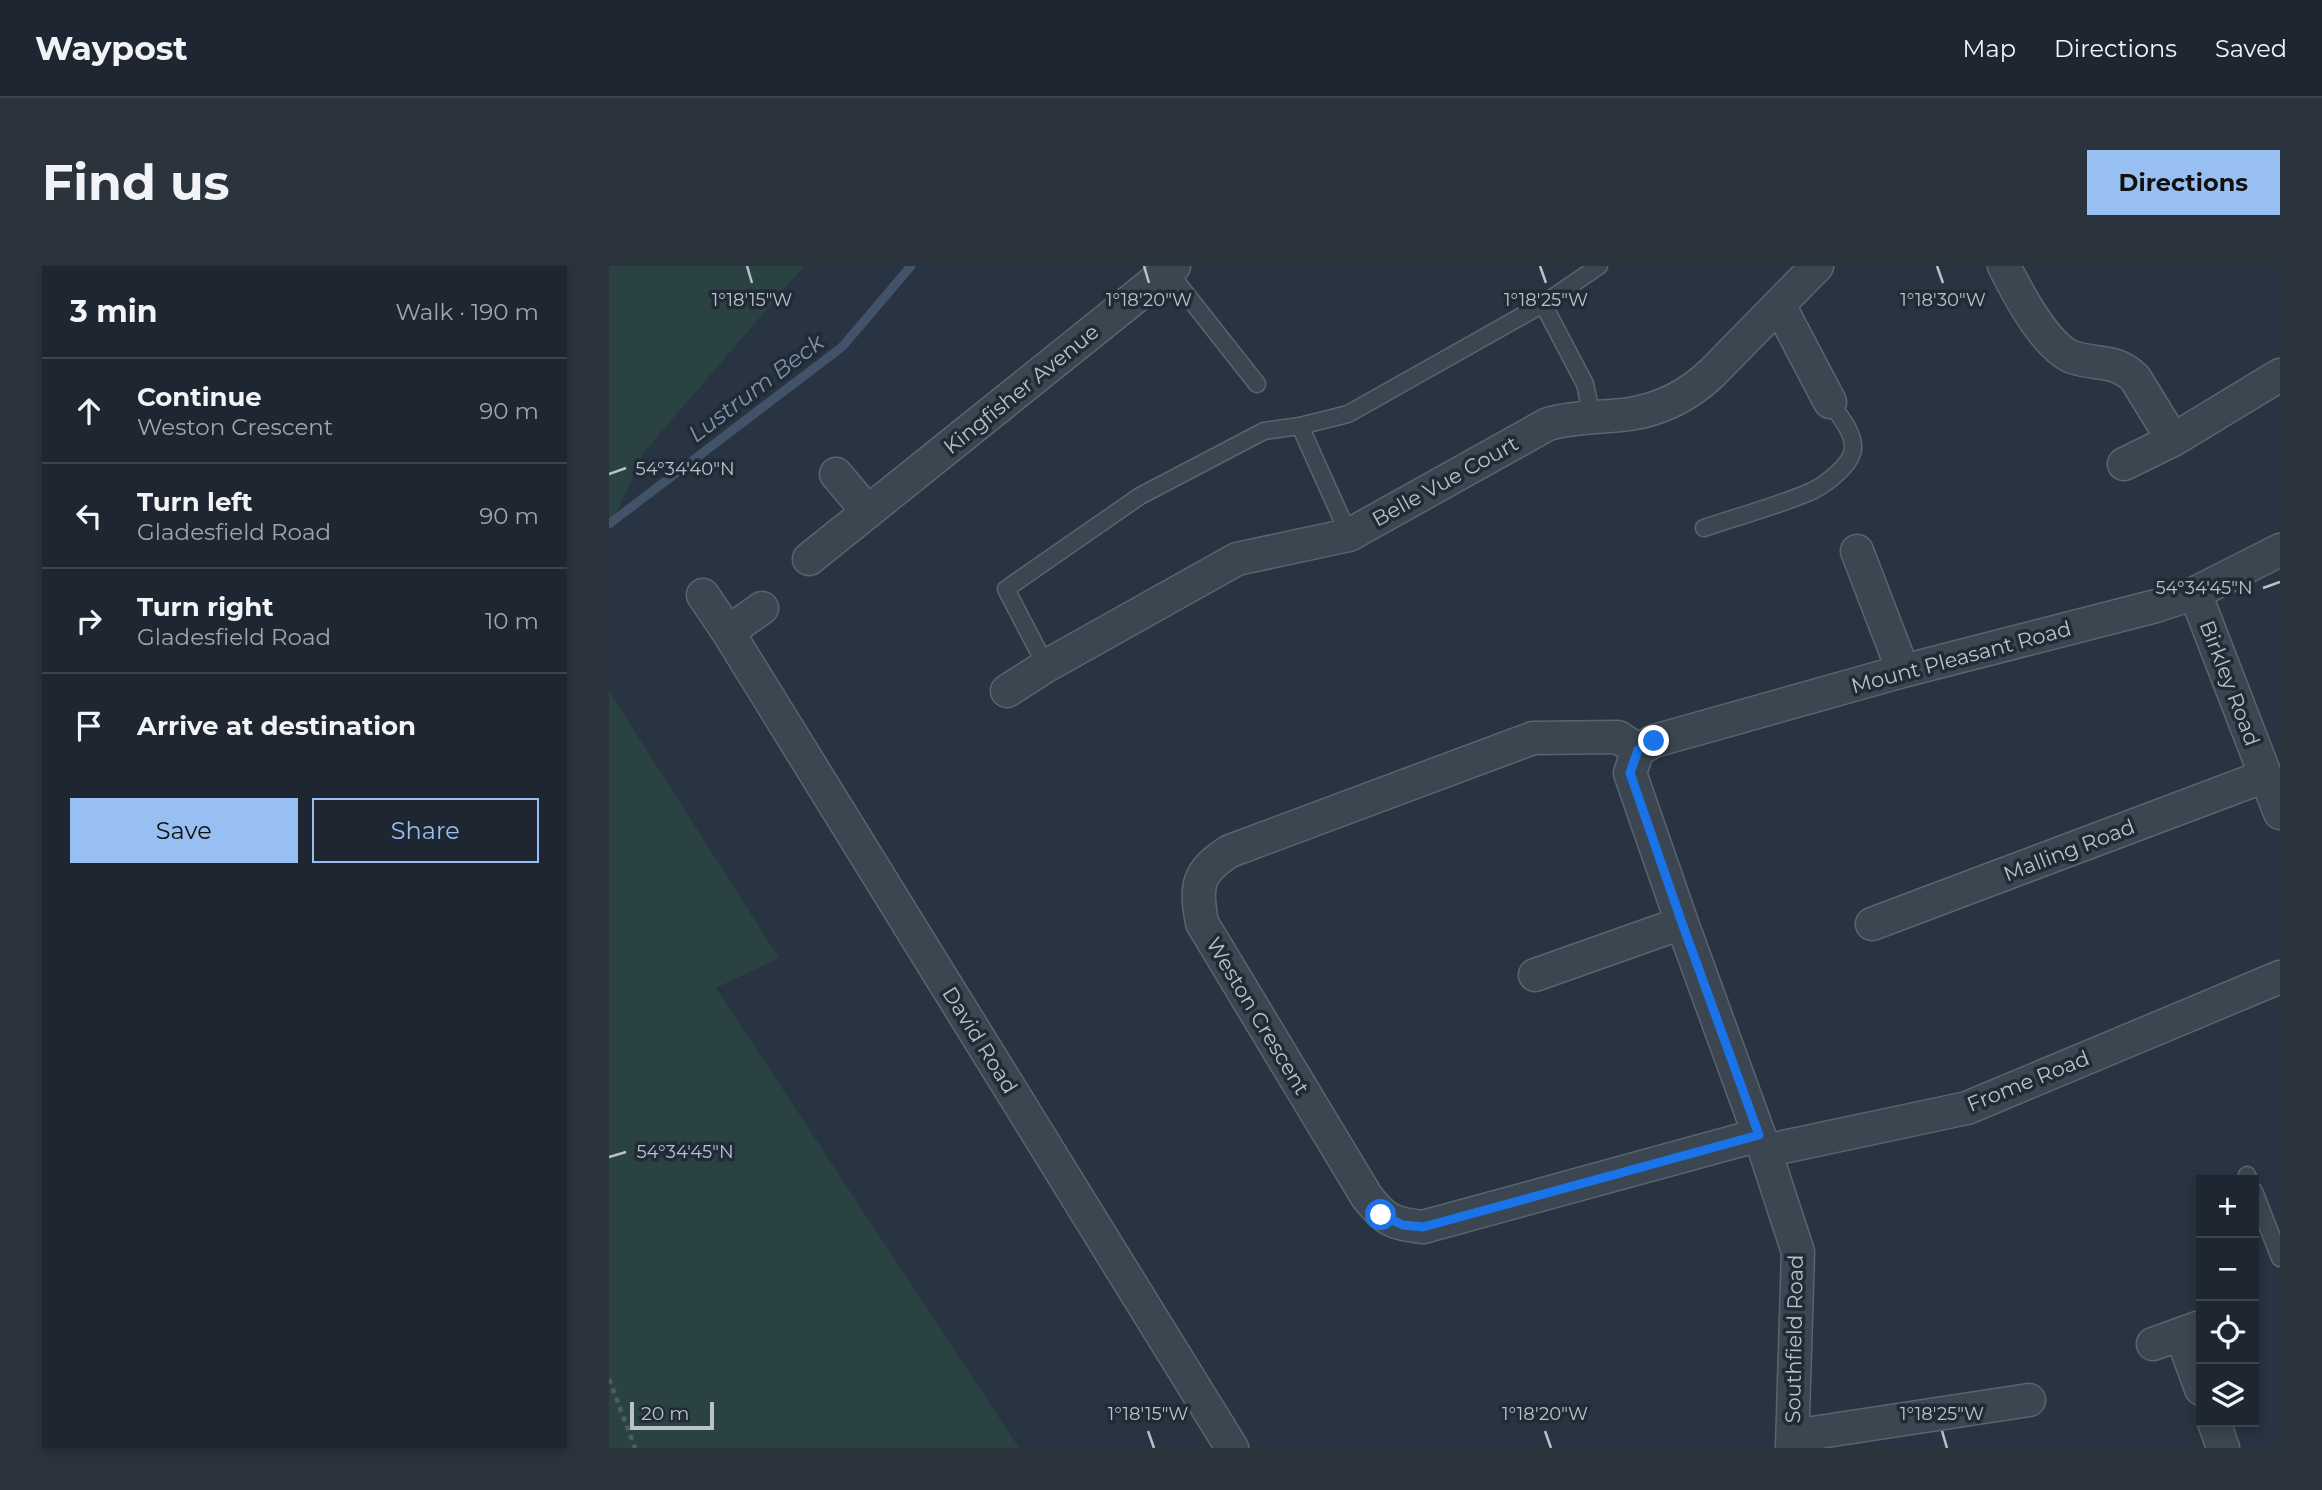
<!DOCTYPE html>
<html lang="en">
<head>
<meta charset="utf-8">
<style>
  :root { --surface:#1e2731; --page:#2b333d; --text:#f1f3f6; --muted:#a1a5ab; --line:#3c444d; --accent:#97bff2 }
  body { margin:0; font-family:Montserrat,sans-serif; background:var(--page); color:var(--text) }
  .controls { position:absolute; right:21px; bottom:21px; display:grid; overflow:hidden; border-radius:0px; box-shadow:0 4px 10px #0003 }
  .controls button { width:63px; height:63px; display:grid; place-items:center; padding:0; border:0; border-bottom:2px solid var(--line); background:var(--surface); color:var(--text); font:35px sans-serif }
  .scale { position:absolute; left:21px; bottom:18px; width:84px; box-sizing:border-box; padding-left:7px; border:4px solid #b9c1cb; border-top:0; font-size:19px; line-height:24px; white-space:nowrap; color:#b9c1cb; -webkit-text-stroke:5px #212b36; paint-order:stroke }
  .stop { position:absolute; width:21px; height:21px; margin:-16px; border:5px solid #1a73e8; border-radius:50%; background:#fff }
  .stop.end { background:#1a73e8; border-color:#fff; box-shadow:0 2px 7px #0008 }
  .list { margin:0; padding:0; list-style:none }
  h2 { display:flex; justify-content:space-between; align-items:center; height:91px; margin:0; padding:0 28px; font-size:30px }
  h2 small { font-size:23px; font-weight:400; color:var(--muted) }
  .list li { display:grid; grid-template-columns:46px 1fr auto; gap:21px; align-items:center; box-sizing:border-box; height:105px; padding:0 28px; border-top:2px solid var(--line) }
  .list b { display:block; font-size:26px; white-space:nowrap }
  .list p { margin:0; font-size:23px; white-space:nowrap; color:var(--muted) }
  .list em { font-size:23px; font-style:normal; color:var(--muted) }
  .actions { display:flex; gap:14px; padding:21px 28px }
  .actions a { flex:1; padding:16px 0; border:2px solid var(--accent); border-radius:0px; text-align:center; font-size:24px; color:var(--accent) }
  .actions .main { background:var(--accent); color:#111 }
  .icon { flex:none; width:38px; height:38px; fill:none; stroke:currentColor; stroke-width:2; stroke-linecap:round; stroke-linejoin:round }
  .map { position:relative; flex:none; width:1671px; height:1182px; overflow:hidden; border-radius:0px }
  header { display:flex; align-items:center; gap:42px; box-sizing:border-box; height:98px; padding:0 35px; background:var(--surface); border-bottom:2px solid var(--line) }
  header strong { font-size:33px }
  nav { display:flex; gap:38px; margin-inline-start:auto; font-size:24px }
  .intro { display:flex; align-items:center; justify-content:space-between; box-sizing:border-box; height:168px; padding:0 42px }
  h1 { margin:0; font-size:49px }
  .button { padding:18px 32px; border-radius:0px; background:var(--accent); color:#111; font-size:24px; font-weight:700 }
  main { display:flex; gap:42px; padding:0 42px }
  aside { flex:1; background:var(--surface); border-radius:0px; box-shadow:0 4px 10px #0003 }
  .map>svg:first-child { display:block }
  .green { fill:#2b4243 }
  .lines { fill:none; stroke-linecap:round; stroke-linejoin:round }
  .stream { stroke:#405369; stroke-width:9 }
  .service-casing { stroke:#5a646e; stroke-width:19 }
  .minor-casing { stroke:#5a646e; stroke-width:35 }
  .path { stroke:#4b5f61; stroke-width:4.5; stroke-dasharray:5 5; stroke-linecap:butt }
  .service { stroke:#3c4651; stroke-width:16 }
  .minor { stroke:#3c4651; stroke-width:32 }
  .route { stroke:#1a73e8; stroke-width:9 }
  .ticks { fill:none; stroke:#b9c1cb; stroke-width:2.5 }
  .labels { text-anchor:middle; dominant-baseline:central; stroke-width:7; stroke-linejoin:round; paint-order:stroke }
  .street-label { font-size:21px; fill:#b9c1cb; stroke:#212b36 }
  .water-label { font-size:23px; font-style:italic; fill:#7c93ab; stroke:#212b36 }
  .ticks-label { font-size:18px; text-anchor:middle; fill:#b9c1cb; stroke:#212b36; stroke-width:7; stroke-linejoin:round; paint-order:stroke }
</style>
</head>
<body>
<header>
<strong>Waypost</strong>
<nav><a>Map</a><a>Directions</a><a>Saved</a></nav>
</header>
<div class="intro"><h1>Find us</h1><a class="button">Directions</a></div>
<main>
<aside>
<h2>3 min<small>Walk · 190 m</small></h2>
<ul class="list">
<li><svg class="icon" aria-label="ahead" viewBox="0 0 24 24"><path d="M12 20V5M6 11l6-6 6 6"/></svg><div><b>Continue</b><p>Weston Crescent</p></div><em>90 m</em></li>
<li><svg class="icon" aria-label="left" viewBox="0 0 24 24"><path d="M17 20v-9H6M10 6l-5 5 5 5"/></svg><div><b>Turn left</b><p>Gladesfield Road</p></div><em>90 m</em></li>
<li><svg class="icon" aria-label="right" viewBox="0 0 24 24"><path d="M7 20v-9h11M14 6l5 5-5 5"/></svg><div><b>Turn right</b><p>Gladesfield Road</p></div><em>10 m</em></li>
<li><svg class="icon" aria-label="arrive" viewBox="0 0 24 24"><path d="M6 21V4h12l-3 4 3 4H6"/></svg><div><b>Arrive at destination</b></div></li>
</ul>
<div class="actions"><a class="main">Save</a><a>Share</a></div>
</aside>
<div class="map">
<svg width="1671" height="1182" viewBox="0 0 1671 1182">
  <rect width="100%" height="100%" fill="#283441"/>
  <path class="green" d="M0,0H195L35,186L0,263Z
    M0,425L170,692L107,722L410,1182H0Z"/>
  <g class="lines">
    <path class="stream" d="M0,258L233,81L302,0"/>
    <defs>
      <path id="service" d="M559,5L648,118
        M934,38L990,0
        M691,160L739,148L934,38L976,118L983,150
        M1095,262C1130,250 1169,240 1203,225C1217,218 1246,197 1244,179C1243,164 1229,148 1221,136
        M437,400L397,323L531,230L655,165L691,160L740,269
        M1638,909L1640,914
        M1645,925L1671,992"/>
      <path id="minor" d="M1395,0C1408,26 1438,84 1466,92C1490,99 1506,93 1526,112L1564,174
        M1170,39L1221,136
        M1515,198L1564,174L1671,109
        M227,208L259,246
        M1248,285L1294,405
        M200,293L565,0
        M1586,327L1671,547
        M94,329L119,366L623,1182
        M119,366L153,342
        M398,425L437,400L628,293L740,269L939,158C967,150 993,152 1021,148C1053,143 1080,129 1103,107L1208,0
        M1029,484L1009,471L924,472L621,585C588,606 586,619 593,657L758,931C776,954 784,958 814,961L1150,869
        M1029,484L1021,507L1073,657L1156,885L1189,986L1183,1182
        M1029,484L1045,475L1294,405L1547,340L1586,327L1671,284
        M1263,658L1656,510
        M926,709L1073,657
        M1156,885L1358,842L1671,711
        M1572,1068L1592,1123
        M1544,1078L1591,1061
        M1605,1156L1614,1182
        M1184,1170L1420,1134"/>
    </defs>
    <use href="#service" class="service-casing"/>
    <use href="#minor" class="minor-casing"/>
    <path class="path" d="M0,1113L26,1182"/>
    <use href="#service" class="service"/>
    <use href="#minor" class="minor"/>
  </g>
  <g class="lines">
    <path class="route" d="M772,949L794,959L814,961L1150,869L1073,657L1021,507L1029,484L1045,475"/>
  </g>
  <path class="ticks" d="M138,0L143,17M535,0L540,17M931,0L937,17M1328,0L1334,17M0,208L17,202M1654,322L1671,316M0,891L17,886M539,1165L545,1182M936,1165L942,1182M1333,1165L1338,1182"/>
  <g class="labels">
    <g class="street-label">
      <text transform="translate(412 123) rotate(-39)">Kingfisher Avenue</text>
      <text transform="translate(836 215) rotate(-29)">Belle Vue Court</text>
      <text transform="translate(1352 391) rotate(-15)">Mount Pleasant Road</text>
      <text transform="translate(1621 417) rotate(69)">Birkley Road</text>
      <text transform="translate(1460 584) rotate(-21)">Malling Road</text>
      <text transform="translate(649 750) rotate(59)">Weston Crescent</text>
      <text transform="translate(371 774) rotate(58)">David Road</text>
      <text transform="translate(1419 815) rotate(-22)">Frome Road</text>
      <text transform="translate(1185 1073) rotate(-89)">Southfield Road</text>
    </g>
    <g class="water-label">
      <text transform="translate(147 122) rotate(-37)">Lustrum Beck</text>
    </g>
  </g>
  <g class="ticks-label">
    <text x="1334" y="40">1°18'30"W</text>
    <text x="143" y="40">1°18'15"W</text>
    <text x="540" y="40">1°18'20"W</text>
    <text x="937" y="40">1°18'25"W</text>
    <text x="76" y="209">54°34'40"N</text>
    <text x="1595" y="328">54°34'45"N</text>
    <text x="76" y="892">54°34'45"N</text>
    <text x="539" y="1154">1°18'15"W</text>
    <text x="936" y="1154">1°18'20"W</text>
    <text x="1333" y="1154">1°18'25"W</text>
  </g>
</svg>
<div class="controls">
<button>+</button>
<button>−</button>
<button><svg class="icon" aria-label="locate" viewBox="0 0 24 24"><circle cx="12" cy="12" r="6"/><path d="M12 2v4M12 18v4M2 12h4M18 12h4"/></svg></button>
<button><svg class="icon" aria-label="layers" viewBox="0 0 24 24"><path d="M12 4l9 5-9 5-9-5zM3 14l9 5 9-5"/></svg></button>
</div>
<div class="scale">20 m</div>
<div class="stop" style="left:772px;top:949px"></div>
<div class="stop end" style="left:1045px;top:475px"></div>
</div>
</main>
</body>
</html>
